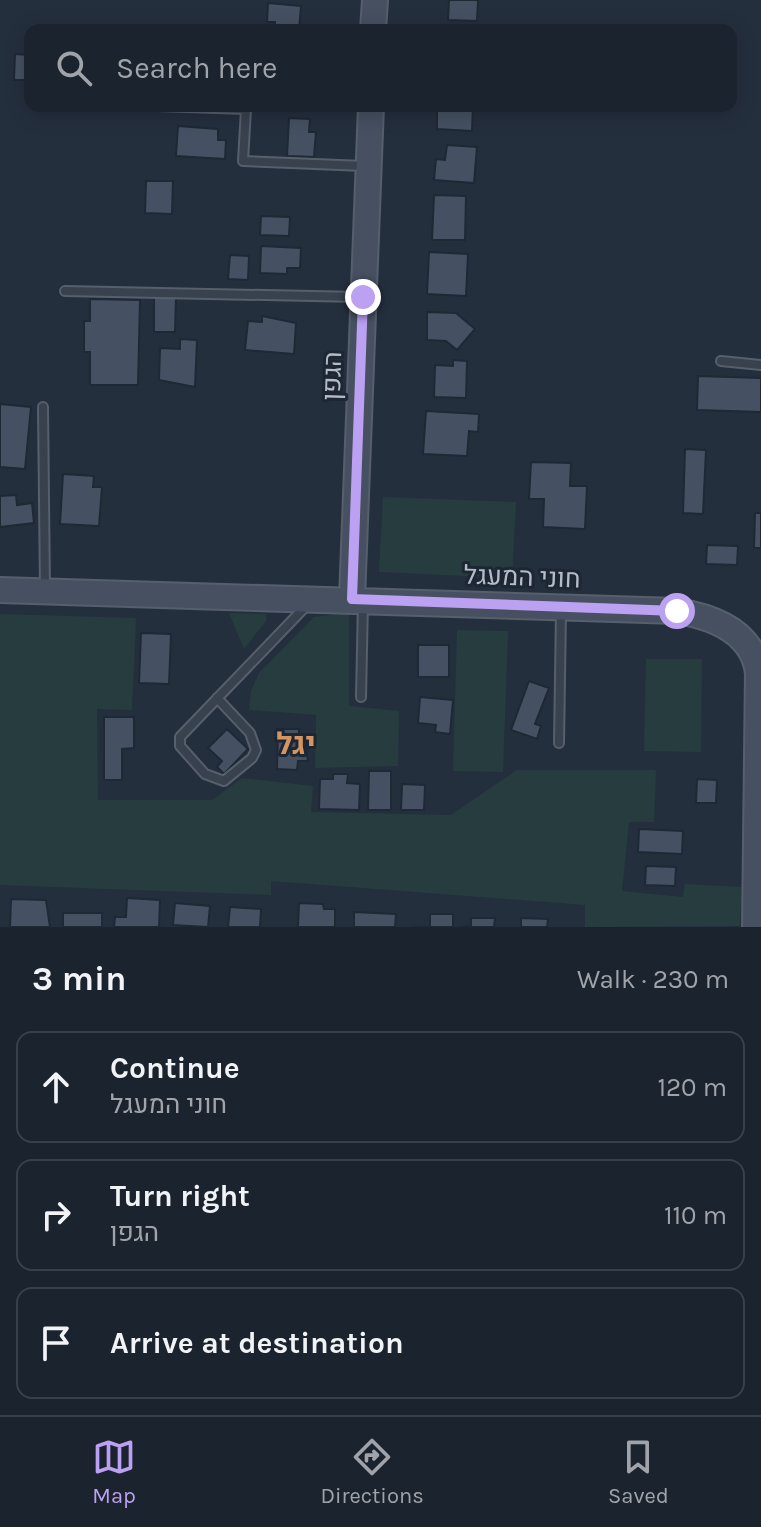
<!DOCTYPE html>
<html lang="en">
<head>
<meta charset="utf-8">
<style>
  :root { --surface:#1b232e; --page:#242b36; --text:#f1f3f6; --muted:#a0a4aa; --line:#39404a; --accent:#bca0f2 }
  body { margin:0; font-family:Karla,Heebo,sans-serif; background:var(--page); color:var(--text) }
  .stop { position:absolute; width:24px; height:24px; margin:-18px; border:6px solid #bca0f2; border-radius:50%; background:#fff }
  .stop.end { background:#bca0f2; border-color:#fff; box-shadow:0 2px 8px #0008 }
  .list { margin:0; padding:0; list-style:none }
  h2 { display:flex; justify-content:space-between; align-items:center; height:104px; margin:0; padding:0 32px; font-size:34px }
  h2 small { font-size:26px; font-weight:400; color:var(--muted) }
  .list li { display:grid; grid-template-columns:52px 1fr auto; gap:24px; align-items:center; box-sizing:border-box; height:112px; margin:0 16px 16px; padding:0 16px; border:2px solid var(--line); border-radius:16px }
  .list b { display:block; font-size:30px; white-space:nowrap }
  .list p { margin:0; font-size:26px; white-space:nowrap; color:var(--muted) }
  .list em { font-size:26px; font-style:normal; color:var(--muted) }
  .icon { flex:none; width:44px; height:44px; fill:none; stroke:currentColor; stroke-width:2; stroke-linecap:round; stroke-linejoin:round }
  .map { position:relative; flex:none; width:761px; height:927px; overflow:hidden }
  .search { position:absolute; background:var(--surface); box-shadow:0 4px 20px #0003; left:24px; right:24px; top:24px; height:88px; display:flex; align-items:center; gap:20px; box-sizing:border-box; padding:0 28px; border-radius:16px; color:var(--muted); font-size:30px }
  .sheet { height:488px; background:var(--surface) }
  nav { display:flex; justify-content:space-around; align-items:center; box-sizing:border-box; height:112px; border-top:2px solid var(--line); background:var(--surface); font-size:22px; color:var(--muted) }
  nav a { display:grid; justify-items:center; gap:4px }
  nav .on { color:var(--accent) }
  .map>svg:first-child { display:block }
  .green { fill:#263c3f }
  .building { fill:#455162; stroke:#1f2835; stroke-width:2 }
  .lines { fill:none; stroke-linecap:round; stroke-linejoin:round }
  .lane-casing { stroke:#565f6c; stroke-width:12 }
  .secondary-casing { stroke:#565f6c; stroke-width:28 }
  .lane { stroke:#38414e; stroke-width:8 }
  .secondary { stroke:#465061; stroke-width:24 }
  .route { stroke:#bca0f2; stroke-width:10 }
  .labels { text-anchor:middle; dominant-baseline:central; stroke-width:6; stroke-linejoin:round; paint-order:stroke }
  .street-label { font-size:26px; fill:#b4bcc9; stroke:#1d2633 }
  .quarter-label { font-size:30px; font-weight:bold; fill:#d59563; stroke:#1d2633 }
</style>
</head>
<body>
<div class="map">
<svg width="761" height="927" viewBox="0 0 761 927">
  <rect width="100%" height="100%" fill="#242f3e"/>
  <path class="green" d="M383,497L516,502L512,578L379,572Z
    M229,613L266,614V621L244,649Z
    M349,613V706L399,711L398,766L315,768L316,715L249,710L251,691L259,673L314,617Z
    M0,614L136,618L132,710L97,709L98,800H212L242,778L313,786L311,812L451,815L517,770H656L654,822H629L622,891L683,897L685,884L742,887L740,926L585,927V905L271,881V895L0,885Z
    M457,630L508,631L503,772L453,771Z
    M646,659H702L701,752L644,751Z"/>
  <path class="building" d="M449,0H478L477,21L448,20Z
    M268,3L301,6L299,30H275V22H267Z
    M15,54L30,55V80H14Z
    M437,106H473L472,131L437,129Z
    M289,118L310,119L309,132H316L314,157L287,156Z
    M178,126L218,129V140H226L225,159L176,156Z
    M447,145L477,147L474,183L434,180L436,159L445,160Z
    M146,181H173L172,214L145,213Z
    M434,195L466,196L465,240H432Z
    M261,216L290,217L289,236L260,235Z
    M261,246L301,248L300,268H287V274L260,273Z
    M429,252L468,254L466,296L427,294Z
    M230,255L249,256L248,280L228,279Z
    M154,297H176L175,332H154Z
    M90,299L140,300L138,385H90V352H84V321H90Z
    M427,312L456,313L475,329L457,350L446,341L427,340Z
    M262,316L296,323L294,354L245,350L248,321L262,322Z
    M180,339L197,340L195,387L159,380L160,348L180,349Z
    M453,360L467,361L466,398L434,397L435,365L453,366Z
    M698,376L761,378V412L697,410Z
    M0,404L31,407L25,469L0,467Z
    M426,411L479,414L478,432L469,431L467,456L423,454Z
    M685,449L706,450L703,514L683,513Z
    M531,462L571,463L570,486H587L585,529L543,527L544,499H529Z
    M63,474L94,476L93,487H102L99,526L60,524Z
    M16,495L17,505L32,503L34,523L0,527V496Z
    M755,513H761V548H754Z
    M707,545L738,546L737,565L706,564Z
    M141,633L171,634L169,684L139,683Z
    M418,645H449V677H418Z
    M529,681L549,688L535,724L541,726L537,739L511,730Z
    M420,697L453,700L450,734L435,732L436,725L418,723Z
    M104,717H134V748L122,749V780H104Z
    M227,729L248,749L224,774L217,767L222,761L208,748Z
    M278,729H299V737H304L308,761H298L297,770L277,769Z
    M369,771H391V810H368Z
    M333,774H348L347,783L360,784L359,810L319,809L320,779H333Z
    M697,779L717,780L716,803H696Z
    M402,784L425,785L424,810H401Z
    M639,829L683,831L682,854L638,852Z
    M646,866L676,867L675,886L645,885Z
    M127,898L160,900L159,927H114L115,917H126Z
    M11,899L46,900L50,927H10Z
    M175,903L210,906L208,927L173,925Z
    M299,903L323,904L324,909H335V927H298Z
    M230,907L261,909L260,927H228Z
    M354,912L396,914L395,927H354Z
    M63,913H102V927H63Z
    M430,914H453V927H412H430Z
    M471,918H495L494,927H458L471,926Z
    M521,918L548,919L547,927H521Z"/>
  <g class="lines">
    <defs>
      <path id="lane" d="M156,106L246,109L243,161L364,166
        M65,291L360,297
        M721,361L761,365
        M43,407L45,590
        M361,697L363,602
        M217,698L250,733L256,750L252,758L224,781L205,774L180,746V737L308,604
        M559,743L561,611"/>
      <path id="secondary" d="M373,30L375,0
        M0,590L677,611C714,617 753,632 758,673L755,927
        M352,599L371,106"/>
    </defs>
    <use href="#lane" class="lane-casing"/>
    <use href="#secondary" class="secondary-casing"/>
    <use href="#lane" class="lane"/>
    <use href="#secondary" class="secondary"/>
  </g>
  <g class="lines">
    <path class="route" d="M363,297L352,599L677,611"/>
  </g>
  <g class="labels">
    <g class="street-label">
      <text transform="translate(332 376) rotate(-88)">הגפן</text>
      <text transform="translate(522 577) rotate(2)">חוני המעגל</text>
    </g>
    <g class="quarter-label">
      <text x="296" y="744">יגל</text>
    </g>
  </g>
</svg>
<div class="stop" style="left:677px;top:611px"></div>
<div class="stop end" style="left:363px;top:297px"></div>
<div class="search"><svg class="icon" aria-label="search" viewBox="0 0 24 24"><circle cx="10" cy="10" r="6"/><path d="M15 15l6 6"/></svg>Search here</div>
</div>
<section class="sheet">
<h2>3 min<small>Walk · 230 m</small></h2>
<ul class="list">
<li><svg class="icon" aria-label="ahead" viewBox="0 0 24 24"><path d="M12 20V5M6 11l6-6 6 6"/></svg><div><b>Continue</b><p>חוני המעגל</p></div><em>120 m</em></li>
<li><svg class="icon" aria-label="right" viewBox="0 0 24 24"><path d="M7 20v-9h11M14 6l5 5-5 5"/></svg><div><b>Turn right</b><p>הגפן</p></div><em>110 m</em></li>
<li><svg class="icon" aria-label="arrive" viewBox="0 0 24 24"><path d="M6 21V4h12l-3 4 3 4H6"/></svg><div><b>Arrive at destination</b></div></li>
</ul>
</section>
<nav>
<a class="on"><svg class="icon" aria-label="map" viewBox="0 0 24 24"><path d="M3 6l6-2 6 2 6-2v14l-6 2-6-2-6 2zM9 4v14M15 6v14"/></svg>Map</a>
<a><svg class="icon" aria-label="directions" viewBox="0 0 24 24"><path d="M12 3l9 9-9 9-9-9zM9 14v-3h6M13 9l2 2-2 2"/></svg>Directions</a>
<a><svg class="icon" aria-label="saved" viewBox="0 0 24 24"><path d="M7 4h10v16l-5-4-5 4z"/></svg>Saved</a>
</nav>
</body>
</html>
